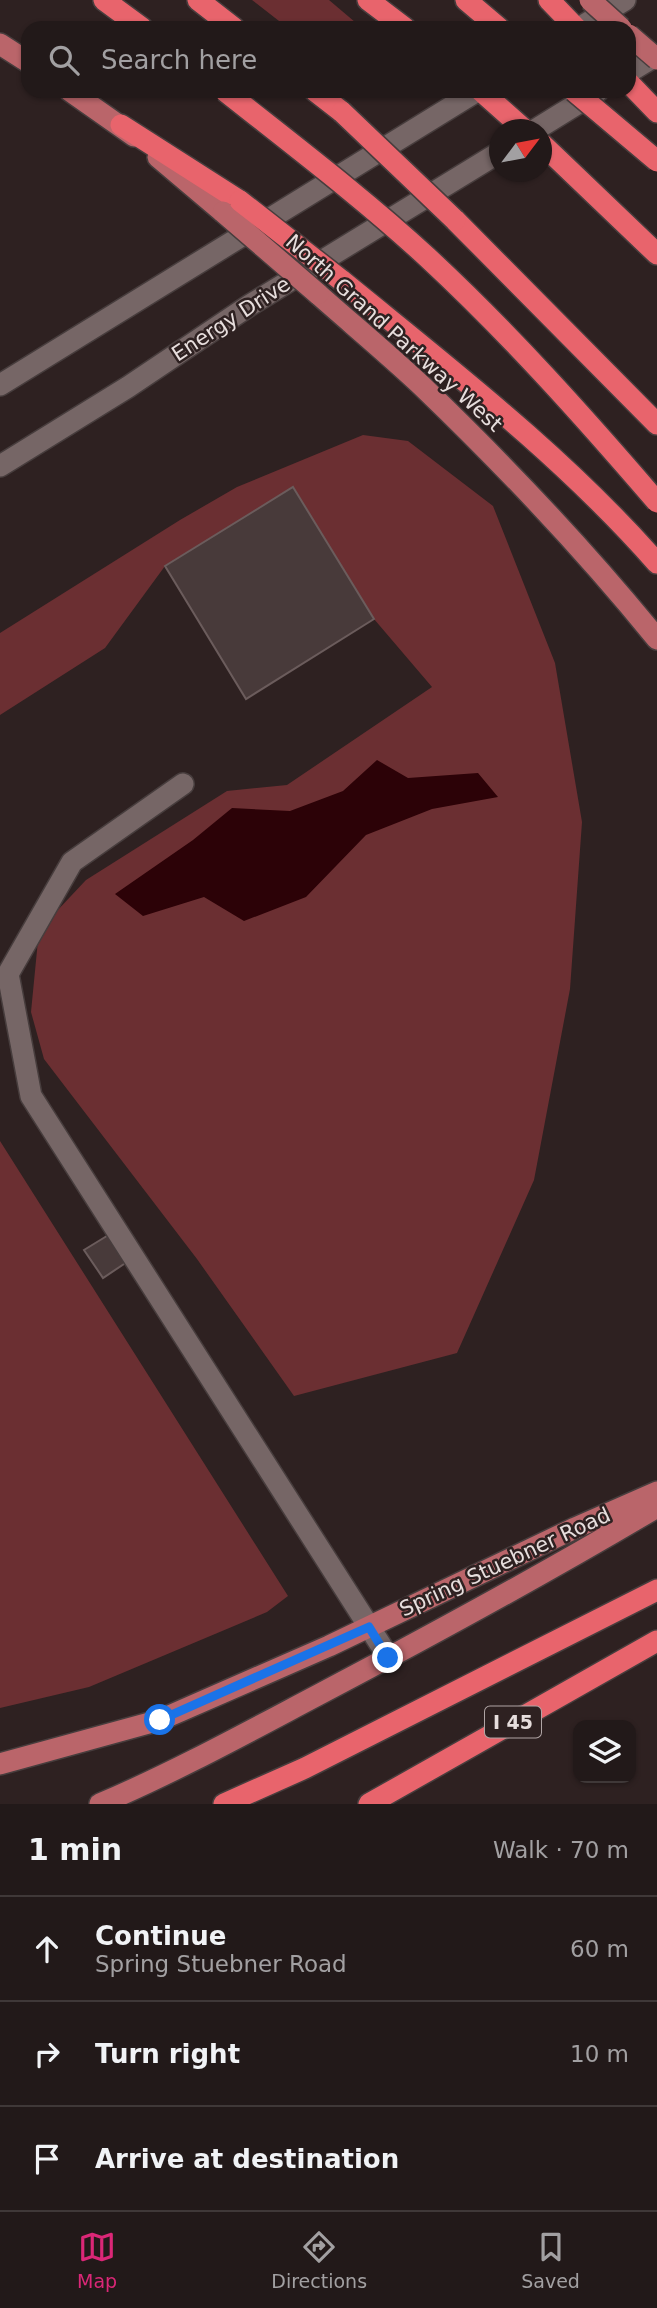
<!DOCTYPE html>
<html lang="en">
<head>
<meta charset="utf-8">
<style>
  :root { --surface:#221919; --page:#2e2626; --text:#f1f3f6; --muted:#a2a0a2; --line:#3f3838; --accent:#db2777 }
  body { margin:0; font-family:"DejaVu Sans",sans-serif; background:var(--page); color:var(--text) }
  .controls { position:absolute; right:21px; bottom:21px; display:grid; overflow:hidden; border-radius:14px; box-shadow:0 2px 5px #0004 }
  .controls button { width:63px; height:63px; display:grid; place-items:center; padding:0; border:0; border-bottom:2px solid var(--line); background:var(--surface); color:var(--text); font:35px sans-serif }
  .compass { position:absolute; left:489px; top:119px; width:63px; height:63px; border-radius:50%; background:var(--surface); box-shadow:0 2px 5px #0004; rotate:58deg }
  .stop { position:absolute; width:21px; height:21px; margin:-16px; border:5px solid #1a73e8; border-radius:50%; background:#fff }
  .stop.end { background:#1a73e8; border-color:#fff; box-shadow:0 2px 7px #0008 }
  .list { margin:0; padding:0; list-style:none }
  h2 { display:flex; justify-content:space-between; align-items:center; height:91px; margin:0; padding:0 28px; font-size:30px }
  h2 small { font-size:23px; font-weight:400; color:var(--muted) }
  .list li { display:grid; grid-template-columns:46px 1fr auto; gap:21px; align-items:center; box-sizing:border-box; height:105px; padding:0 28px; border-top:2px solid var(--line) }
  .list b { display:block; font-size:26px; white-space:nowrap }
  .list p { margin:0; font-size:23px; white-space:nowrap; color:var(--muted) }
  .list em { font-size:23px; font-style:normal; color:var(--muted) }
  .icon { flex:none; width:38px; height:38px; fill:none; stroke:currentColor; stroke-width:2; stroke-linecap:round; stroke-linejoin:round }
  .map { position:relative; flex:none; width:657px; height:1804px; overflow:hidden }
  .search { position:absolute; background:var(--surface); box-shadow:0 2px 5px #0004; left:21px; right:21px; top:21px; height:77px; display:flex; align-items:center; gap:18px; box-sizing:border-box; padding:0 24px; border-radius:21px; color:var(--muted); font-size:26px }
  .sheet { height:406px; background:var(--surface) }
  nav { display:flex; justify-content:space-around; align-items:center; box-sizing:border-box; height:98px; border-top:2px solid var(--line); background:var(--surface); font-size:19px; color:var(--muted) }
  nav a { display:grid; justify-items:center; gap:4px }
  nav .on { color:var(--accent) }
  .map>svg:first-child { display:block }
  .green { fill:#6b2f32 }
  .water { fill:#2c0207 }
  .building { fill:#483a3a; stroke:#6b5c5c; stroke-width:2 }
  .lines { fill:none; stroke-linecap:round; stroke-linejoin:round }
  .minor-casing { stroke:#473d3d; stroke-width:24 }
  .major-casing { stroke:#473d3d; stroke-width:24 }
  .highway-casing { stroke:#473d3d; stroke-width:24 }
  .minor { stroke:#766666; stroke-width:21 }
  .major { stroke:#ba656a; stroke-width:21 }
  .highway { stroke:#e8646c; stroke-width:21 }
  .major-bridge-casing { stroke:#473d3d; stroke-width:24; stroke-linecap:butt }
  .highway-bridge-casing { stroke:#473d3d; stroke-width:24; stroke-linecap:butt }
  .major-bridge { stroke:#ba656a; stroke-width:21 }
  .highway-bridge { stroke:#e8646c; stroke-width:21 }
  .route { stroke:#1a73e8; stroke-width:9 }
  .labels { text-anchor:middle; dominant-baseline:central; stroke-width:5; stroke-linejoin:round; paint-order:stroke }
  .shield { fill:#2e2121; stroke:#b0a5a5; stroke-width:2 }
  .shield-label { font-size:19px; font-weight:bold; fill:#e7dedd }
  .street-label { font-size:21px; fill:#e7dedd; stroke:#2e2121 }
</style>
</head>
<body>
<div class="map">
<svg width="657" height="1804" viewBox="0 0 657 1804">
  <rect width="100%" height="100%" fill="#2e2121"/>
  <path class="green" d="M252,0H329L362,28H288Z
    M363,435L408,441L493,506L555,663L582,822L570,989L534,1180L457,1353L294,1396L197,1259L44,1059L31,1012L39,930L86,880L227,791L287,785L432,687L374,619L292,488L165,566L105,648L0,715V633L180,520L237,487Z
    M0,1141L288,1596L267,1612L89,1687L0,1708Z"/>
  <path class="water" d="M377,760L408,778L478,773L498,797L432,809L366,835L306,897L244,921L204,897L143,916L115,894L193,840L232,808L290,811L343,791Z"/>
  <path class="building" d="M293,487L374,619L246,699L165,566Z
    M115,1231L133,1258L103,1278L84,1250Z"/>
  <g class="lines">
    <defs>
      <path id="minor" d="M579,28L625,0
        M629,72L657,55
        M535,130L598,91
        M0,385L477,91
        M0,466L128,387L250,305L500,152
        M183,784L72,862L8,974L31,1096L389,1658"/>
      <path id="major" d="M0,44L28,62
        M70,91L134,136
        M158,157L223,212
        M318,294C353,325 388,354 422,386C505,466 585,550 657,639
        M0,1764L160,1720L329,1646L575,1528L657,1492
        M100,1804C175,1772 246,1733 318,1695C432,1635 546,1573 657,1507"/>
      <path id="highway" d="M104,0L142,28
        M198,0L234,28
        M368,0L405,28
        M466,0L499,28
        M549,0L576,28
        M629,83L657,112
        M315,91L342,112
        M481,91L525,130
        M121,125L240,201
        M542,144L657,254
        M455,220L657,424
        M341,280C451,370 563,456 657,563
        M224,1804L305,1768L657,1590
        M369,1804L657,1641"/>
    </defs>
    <use href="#minor" class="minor-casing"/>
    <use href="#major" class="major-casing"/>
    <use href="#highway" class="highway-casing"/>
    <use href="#minor" class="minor"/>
    <use href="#major" class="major"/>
    <use href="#highway" class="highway"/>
    <defs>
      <path id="major-bridge" d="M590,0L621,28
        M629,35L657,59
        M223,212L318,294"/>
      <path id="highway-bridge" d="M225,91C293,145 363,198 427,257C509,333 584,417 657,502
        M574,91L657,161
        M342,112L455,220
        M240,201L341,280"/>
    </defs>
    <use href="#major-bridge" class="major-bridge-casing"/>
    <use href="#highway-bridge" class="highway-bridge-casing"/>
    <use href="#major-bridge" class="major-bridge"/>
    <use href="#highway-bridge" class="highway-bridge"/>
  </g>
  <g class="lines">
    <path class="route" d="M160,1720L369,1627L388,1658"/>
  </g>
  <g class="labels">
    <rect class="shield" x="485" y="1706.5" width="56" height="31" rx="5"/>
    <g class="shield-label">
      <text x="513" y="1722">I 45</text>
    </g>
    <g class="street-label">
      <text transform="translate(231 319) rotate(-33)">Energy Drive</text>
      <text transform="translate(394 333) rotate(42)">North Grand Parkway West</text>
      <text transform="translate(505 1562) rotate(-25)">Spring Stuebner Road</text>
    </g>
  </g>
</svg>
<div class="controls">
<button><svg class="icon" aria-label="layers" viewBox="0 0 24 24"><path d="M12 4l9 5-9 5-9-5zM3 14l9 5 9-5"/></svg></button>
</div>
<svg class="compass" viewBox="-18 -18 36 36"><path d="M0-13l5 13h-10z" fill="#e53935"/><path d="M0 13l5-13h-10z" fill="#a2a0a2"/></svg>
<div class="stop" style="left:160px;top:1720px"></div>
<div class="stop end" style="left:388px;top:1658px"></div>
<div class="search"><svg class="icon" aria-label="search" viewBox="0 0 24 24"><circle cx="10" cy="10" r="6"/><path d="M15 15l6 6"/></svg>Search here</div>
</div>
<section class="sheet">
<h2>1 min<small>Walk · 70 m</small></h2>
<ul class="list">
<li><svg class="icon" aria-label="ahead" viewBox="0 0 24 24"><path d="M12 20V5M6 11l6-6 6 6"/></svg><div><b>Continue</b><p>Spring Stuebner Road</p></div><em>60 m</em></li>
<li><svg class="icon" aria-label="right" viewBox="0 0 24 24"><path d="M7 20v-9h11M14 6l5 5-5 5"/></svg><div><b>Turn right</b></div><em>10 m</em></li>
<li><svg class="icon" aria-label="arrive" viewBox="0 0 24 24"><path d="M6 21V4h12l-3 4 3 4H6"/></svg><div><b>Arrive at destination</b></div></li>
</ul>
</section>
<nav>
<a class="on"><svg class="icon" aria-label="map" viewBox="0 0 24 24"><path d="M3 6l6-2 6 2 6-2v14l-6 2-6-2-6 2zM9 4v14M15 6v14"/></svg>Map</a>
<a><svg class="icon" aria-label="directions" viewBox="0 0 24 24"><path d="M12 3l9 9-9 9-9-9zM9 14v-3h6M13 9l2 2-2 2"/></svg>Directions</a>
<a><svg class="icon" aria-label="saved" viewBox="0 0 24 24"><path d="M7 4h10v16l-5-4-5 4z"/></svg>Saved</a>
</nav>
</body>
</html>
